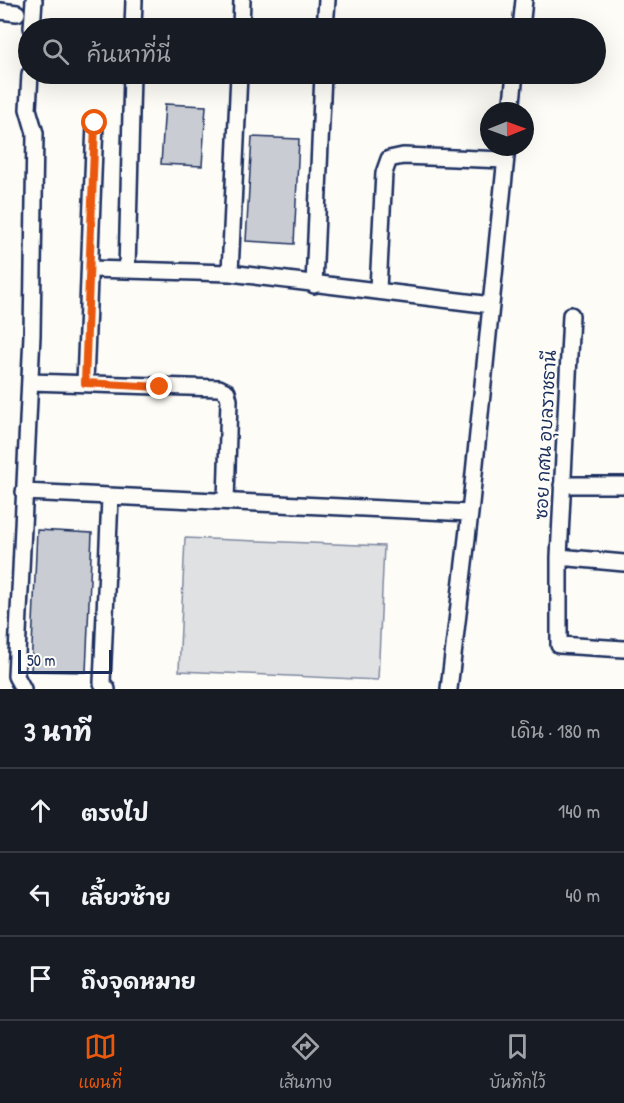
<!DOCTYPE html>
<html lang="th">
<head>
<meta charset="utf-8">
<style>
  :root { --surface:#171b24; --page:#242831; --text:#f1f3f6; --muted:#9ea1a6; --line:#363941; --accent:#ea580c }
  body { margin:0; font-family:"Patrick Hand","Playpen Sans Thai",sans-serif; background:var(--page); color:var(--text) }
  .compass { position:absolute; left:480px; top:102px; width:54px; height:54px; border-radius:50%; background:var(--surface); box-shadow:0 6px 24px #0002; rotate:89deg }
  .scale { position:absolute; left:18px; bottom:15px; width:94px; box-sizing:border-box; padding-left:6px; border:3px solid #1b2f5e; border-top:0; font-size:16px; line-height:21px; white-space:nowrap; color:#1b2f5e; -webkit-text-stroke:4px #fdfcf7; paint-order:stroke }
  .stop { position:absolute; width:18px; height:18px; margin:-14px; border:4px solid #ea580c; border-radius:50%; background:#fff }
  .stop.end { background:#ea580c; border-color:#fff; box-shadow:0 2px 6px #0008 }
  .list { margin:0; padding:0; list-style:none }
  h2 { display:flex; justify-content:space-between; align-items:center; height:78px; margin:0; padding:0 24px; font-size:26px }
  h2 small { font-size:20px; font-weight:400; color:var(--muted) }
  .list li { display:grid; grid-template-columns:39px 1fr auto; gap:18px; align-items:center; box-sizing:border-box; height:84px; padding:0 24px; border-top:2px solid var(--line) }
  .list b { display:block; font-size:22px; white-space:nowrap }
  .list em { font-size:20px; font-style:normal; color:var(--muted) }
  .icon { flex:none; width:33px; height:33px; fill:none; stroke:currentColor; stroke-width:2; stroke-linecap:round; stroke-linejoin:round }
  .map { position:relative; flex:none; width:624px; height:689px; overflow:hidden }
  .search { position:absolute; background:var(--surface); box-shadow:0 6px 24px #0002; left:18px; right:18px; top:18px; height:66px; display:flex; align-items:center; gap:15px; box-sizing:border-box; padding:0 21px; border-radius:33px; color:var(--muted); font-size:22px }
  .sheet { height:330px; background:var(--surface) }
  nav { display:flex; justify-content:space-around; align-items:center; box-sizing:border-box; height:84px; border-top:2px solid var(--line); background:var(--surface); font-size:16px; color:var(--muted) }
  nav a { display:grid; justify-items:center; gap:3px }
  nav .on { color:var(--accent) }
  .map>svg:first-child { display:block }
  .green { fill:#e0e1e3; stroke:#7e88a0; stroke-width:1.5 }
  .building { fill:#c9ccd3; stroke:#1b2f5e; stroke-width:1.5 }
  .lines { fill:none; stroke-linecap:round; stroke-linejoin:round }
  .minor-casing { stroke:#1b2f5e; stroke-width:20 }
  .minor { stroke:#fdfcf7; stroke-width:15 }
  .route { stroke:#ea580c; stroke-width:8 }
  .labels { text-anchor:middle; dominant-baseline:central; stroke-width:4.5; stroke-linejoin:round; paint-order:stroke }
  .street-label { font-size:18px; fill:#1b2f5e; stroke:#fdfcf7 }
</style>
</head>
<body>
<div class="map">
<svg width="624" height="689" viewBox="0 0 624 689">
  <rect width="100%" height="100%" fill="#fdfcf7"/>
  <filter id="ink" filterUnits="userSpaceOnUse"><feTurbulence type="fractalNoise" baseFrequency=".0167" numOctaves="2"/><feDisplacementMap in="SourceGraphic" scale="12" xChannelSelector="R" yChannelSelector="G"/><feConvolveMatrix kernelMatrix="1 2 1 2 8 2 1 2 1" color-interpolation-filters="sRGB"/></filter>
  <g filter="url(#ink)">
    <path class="green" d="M185,538L384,546L378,680L179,671Z"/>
    <path class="building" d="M165,104L206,106L202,166L161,164Z
      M252,137L299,139L294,244L246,241Z
      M37,530L92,533L86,672L31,671Z"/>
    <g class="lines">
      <defs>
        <path id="minor" d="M0,11L17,13
          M32,28L34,0
          M133,28L134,0
          M241,28L242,0
          M325,28L327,0
          M521,28L524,0
          M511,111L515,74
          M91,269L230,273L491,305
          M127,270L132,74
          M230,273L239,74
          M314,285L323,74
          M378,289L384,173L389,159L403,156L505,160
          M571,315L559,557V645L624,649
          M30,382L219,388L227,392L229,400L226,501
          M85,383L95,123
          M562,485H624
          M24,492L470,513
          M559,557L624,563
          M23,689L16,676L32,335L35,133L28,109L30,74
          M107,689L102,683L110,498
          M449,689L470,513L507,147"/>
      </defs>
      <use href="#minor" class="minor-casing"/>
      <use href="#minor" class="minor"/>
    </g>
  </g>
  <g class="lines" filter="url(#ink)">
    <path class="route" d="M95,123L85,383L160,387"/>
  </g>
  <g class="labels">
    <g class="street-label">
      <text transform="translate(545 435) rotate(-87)">ซอย กศน อุบลราชธานี</text>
    </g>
  </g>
</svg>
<svg class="compass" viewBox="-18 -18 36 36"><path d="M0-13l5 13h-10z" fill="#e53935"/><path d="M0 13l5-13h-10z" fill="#9ea1a6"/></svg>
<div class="scale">50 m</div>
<div class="stop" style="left:95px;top:123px"></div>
<div class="stop end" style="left:160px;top:387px"></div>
<div class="search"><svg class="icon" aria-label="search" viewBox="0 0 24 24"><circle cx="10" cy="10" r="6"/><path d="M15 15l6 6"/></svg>ค้นหาที่นี่</div>
</div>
<section class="sheet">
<h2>3 นาที<small>เดิน · 180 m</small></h2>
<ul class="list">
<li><svg class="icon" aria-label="ahead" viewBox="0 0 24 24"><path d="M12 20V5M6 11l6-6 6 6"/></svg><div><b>ตรงไป</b></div><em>140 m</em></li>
<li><svg class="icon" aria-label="left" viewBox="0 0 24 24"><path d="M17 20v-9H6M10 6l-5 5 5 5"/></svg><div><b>เลี้ยวซ้าย</b></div><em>40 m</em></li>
<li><svg class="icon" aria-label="arrive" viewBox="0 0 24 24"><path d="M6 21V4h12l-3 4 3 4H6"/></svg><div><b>ถึงจุดหมาย</b></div></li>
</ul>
</section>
<nav>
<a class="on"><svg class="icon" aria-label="map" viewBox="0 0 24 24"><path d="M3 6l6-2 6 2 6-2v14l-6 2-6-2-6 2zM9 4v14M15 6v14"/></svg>แผนที่</a>
<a><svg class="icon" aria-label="directions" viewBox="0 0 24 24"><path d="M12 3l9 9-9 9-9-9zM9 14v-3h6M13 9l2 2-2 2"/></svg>เส้นทาง</a>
<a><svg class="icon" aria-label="saved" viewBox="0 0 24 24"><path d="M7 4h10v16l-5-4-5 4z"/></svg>บันทึกไว้</a>
</nav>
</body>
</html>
